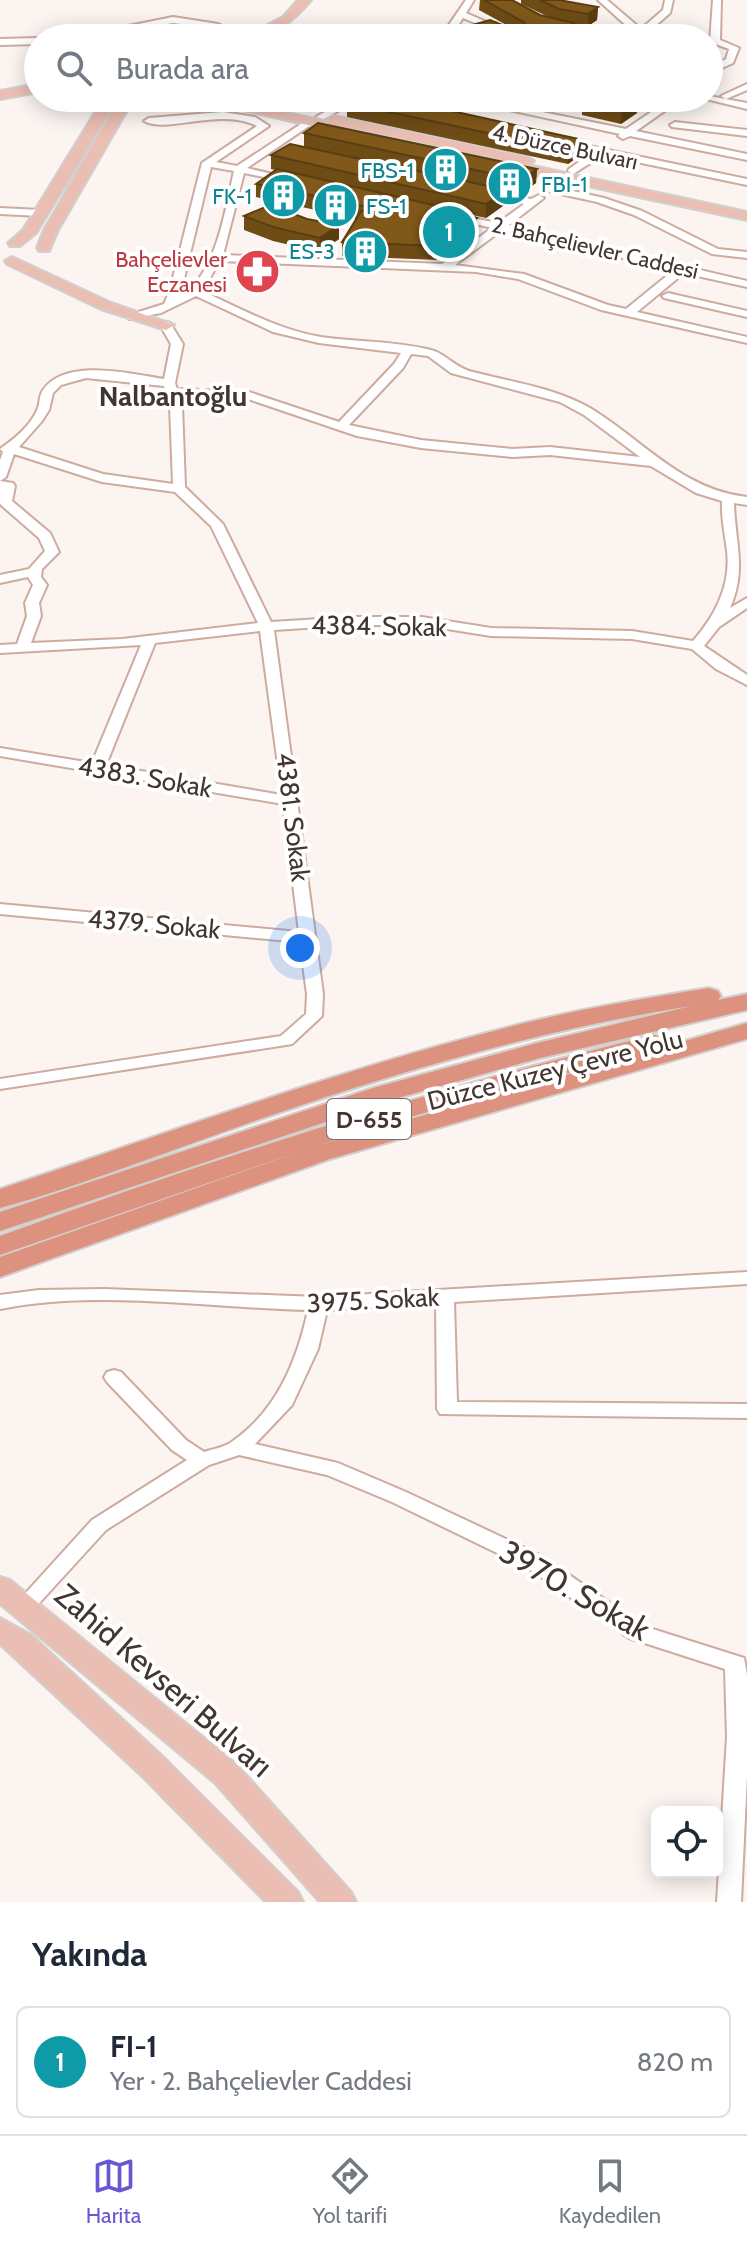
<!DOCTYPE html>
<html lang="tr">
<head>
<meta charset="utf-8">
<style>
  :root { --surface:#fff; --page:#f2f2f3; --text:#1f2937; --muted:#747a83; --line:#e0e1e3; --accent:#6757d1 }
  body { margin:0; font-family:Cabin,sans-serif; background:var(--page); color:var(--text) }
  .controls { position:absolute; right:24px; bottom:24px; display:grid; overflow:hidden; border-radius:12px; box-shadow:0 4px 20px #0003 }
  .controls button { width:72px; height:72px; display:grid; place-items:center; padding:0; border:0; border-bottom:2px solid var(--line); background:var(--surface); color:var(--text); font:40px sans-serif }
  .you { position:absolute; left:300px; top:948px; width:28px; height:28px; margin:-20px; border:6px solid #fff; border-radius:50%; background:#1a73e8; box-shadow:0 0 0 12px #1a73e833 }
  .badge { display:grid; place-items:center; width:52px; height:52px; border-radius:50%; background:var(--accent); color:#fff; font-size:26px; font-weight:700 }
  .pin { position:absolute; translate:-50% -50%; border:4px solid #fff; box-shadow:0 2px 8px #0006 }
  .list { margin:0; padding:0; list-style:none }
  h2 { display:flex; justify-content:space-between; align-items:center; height:104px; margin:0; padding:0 32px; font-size:34px }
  h2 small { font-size:26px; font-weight:400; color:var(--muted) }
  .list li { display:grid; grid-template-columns:52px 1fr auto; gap:24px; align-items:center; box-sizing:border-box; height:112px; margin:0 16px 16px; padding:0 16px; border:2px solid var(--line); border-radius:12px }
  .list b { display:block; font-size:30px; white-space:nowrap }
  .list p { margin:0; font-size:26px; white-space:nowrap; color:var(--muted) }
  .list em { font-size:26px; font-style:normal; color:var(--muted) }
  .icon { flex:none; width:44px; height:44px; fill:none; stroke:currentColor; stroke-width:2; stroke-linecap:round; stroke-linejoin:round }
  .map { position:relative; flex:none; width:747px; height:1902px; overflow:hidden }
  .search { position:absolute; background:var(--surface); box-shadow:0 4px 20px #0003; left:24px; right:24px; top:24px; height:88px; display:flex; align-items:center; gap:20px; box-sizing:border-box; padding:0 28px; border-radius:44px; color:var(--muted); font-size:30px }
  .sheet { height:232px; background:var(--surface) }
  nav { display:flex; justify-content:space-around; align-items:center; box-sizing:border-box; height:112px; border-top:2px solid var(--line); background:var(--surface); font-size:22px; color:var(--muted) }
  nav a { display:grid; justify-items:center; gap:4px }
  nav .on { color:var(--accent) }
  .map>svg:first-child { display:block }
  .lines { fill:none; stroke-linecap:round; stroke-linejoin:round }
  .minor-casing { stroke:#ceab9f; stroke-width:4 }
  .major-casing { stroke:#d2cfcd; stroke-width:4 }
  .highway-casing { stroke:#d2cfcd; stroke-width:4 }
  .minor { fill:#fff; fill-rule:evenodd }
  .major { fill:#eabeb2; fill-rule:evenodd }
  .highway { fill:#dc927e; fill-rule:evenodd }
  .wall { fill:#6e4c16 }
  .shaded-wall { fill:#5a3e12 }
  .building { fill:#805819; stroke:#5a3e12; stroke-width:2 }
  .labels { text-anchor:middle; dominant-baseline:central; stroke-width:8; stroke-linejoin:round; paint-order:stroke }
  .far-street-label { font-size:22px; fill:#433530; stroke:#fff }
  .far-culture-label { font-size:22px; fill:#0d838f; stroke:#fff; text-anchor:end }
  .far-health-label { font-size:22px; fill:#be3a42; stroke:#fff; text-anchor:end }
  .shield { fill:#fff; stroke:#7b726e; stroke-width:2 }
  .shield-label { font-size:24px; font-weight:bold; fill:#433530 }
  .street-label { font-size:26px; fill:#433530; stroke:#fff }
  .far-district-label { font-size:28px; font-weight:bold; fill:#433530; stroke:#fff }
  .near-street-label { font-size:32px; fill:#433530; stroke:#fff }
</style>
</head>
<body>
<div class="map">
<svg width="747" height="1902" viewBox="0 0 747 1902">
  <rect width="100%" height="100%" fill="#fbf4f1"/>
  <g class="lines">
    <defs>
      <path id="minor" d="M466,0H474L466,13L523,38H510L463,18L450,38H440Z
        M598,0H607L641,29L663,10L665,0H673L670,13L646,34L650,38H640Z
        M713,0H721L720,40L739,48L733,63L709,74V67L726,59L729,49L710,42Z
        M173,17L218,24L248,38H235L213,28L173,23L89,38H69Z
        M38,38V44L0,45V39Z
        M747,84V90L726,99L721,96Z
        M709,96L747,103V109L702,98H709Z
        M349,98H361L324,119L316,117Z
        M454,98H473L626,129L657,108L622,111L560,98H582L622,105L683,98L636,131L747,154V160L630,136L623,139L618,136L620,134Z
        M223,112L255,117L269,126L216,162L237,166L307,120L315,122L247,168L293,179L288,182L244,173L223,255L442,264L492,228L451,218V214L498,223L524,204L484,195V191L488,190L531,199L539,195L544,198L509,225L747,281V287L684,273L637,312L747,337V343L601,310L518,279L476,272L220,261L202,291C241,309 279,330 321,337C357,342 396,341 431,350C445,353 455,368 473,372C512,382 555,388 590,408C643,440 682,490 747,497V505L734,503C735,543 747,569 730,608L747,598V608L719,627L704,646L747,675V685L716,669L692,649L632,639L491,636L422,625H353L274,630L323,994L322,1016L292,1044L286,1045L0,1089V1079L281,1036L306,1014L307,994L300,942L0,914V904L299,932L283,804L0,756V748L92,763L141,645L0,653V645L17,644L27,616L25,603L33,585L28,577L0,583V575L29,569L45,551L39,538L0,504V481L13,483L15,486L12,501L50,533L59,552L42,569L41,577L47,585L39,603L41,616L31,643L122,639L258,623L211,526L175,492L102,482L14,454L6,477L0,481V460L3,452L0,449C14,439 31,426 38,408C40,402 39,396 43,390C66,357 131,374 164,379L171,344L160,325L166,322L170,323L183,344L175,383L177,389L249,392L339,422L394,364L401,353L319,343L273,332L196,296L161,313L129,319V315L164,304L170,290L202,163L257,126C220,107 167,134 144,121L149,118ZM211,167L234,171C225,211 219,256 192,288L182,287ZM502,230L674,270L626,309L608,305L524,274L455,265ZM411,354L428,356L451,373L560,402L584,415L640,457L550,447L512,449L421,440L349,425L403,368ZM86,378L164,386L170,405L173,484L103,474L19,447L42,421L49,410L53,393L61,385ZM179,396L248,399L357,436L421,448L512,457L550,455L651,466L696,493L722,501C721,518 725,534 727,551C731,585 715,616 693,641L632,631L491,628L422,617H353L271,622L223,524L185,487L182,405ZM260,631L282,795L106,765L155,643Z
        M675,122L747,130V136L672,127L670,125Z
        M562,140L599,148L604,146L608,150L747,179V185L603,155L573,174L568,171L569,169L593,152L558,145V141Z
        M551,186L604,198L642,211L718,249L747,252V258L712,254L634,215L597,202L547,191V187Z
        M0,208L41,210L46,213L41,216L0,214Z
        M668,293L747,311V317L664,298L662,296Z
        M747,1272V1284L454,1302L457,1402L747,1404V1418L440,1414L437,1409L436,1303L327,1310L318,1349L292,1405L255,1444L338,1463L406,1492L542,1556L643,1626L744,1658L747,1675V1775L741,1902H717L727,1737L725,1669L629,1638L528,1568L392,1502L327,1475L239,1455L209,1465L106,1530L31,1612L24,1614L17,1612L14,1606L92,1520L187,1460L172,1450L107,1382L104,1377L107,1372L114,1370L121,1372L186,1440L204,1452C213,1449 226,1447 233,1441C277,1410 297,1361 308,1310C209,1308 98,1289 0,1309V1295L39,1290L104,1289L319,1297Z"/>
      <path id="major" d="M298,0H311C293,22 272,38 243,38L283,17Z
        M38,84V92L0,99V91Z
        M104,98H118L36,233L20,246H10L8,243L23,230Z
        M120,98H134L58,230L49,251H39L37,248L44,230Z
        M192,98H217L329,122V117L334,116L527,157L534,161L528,165L747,212V220L504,168L502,165L508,161L352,128V133L347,134Z
        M12,257L111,303L174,325L166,330L101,309L7,264L5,261Z
        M0,1577L10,1580L237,1765L351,1892L356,1902H320L215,1783L0,1604Z
        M0,1618L31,1635L163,1757L298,1892L303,1902H266L141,1775L0,1644Z"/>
      <path id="highway" d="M709,988L718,991L721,996L718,1000L747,994V1010L540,1058L391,1100L0,1231V1212L373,1088L537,1043L691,1006C546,1029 407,1069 269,1116C180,1146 91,1183 0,1208V1189C174,1131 346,1067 525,1023C585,1008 647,998 709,988Z
        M747,1023V1039L330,1159L0,1277V1257L307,1149L0,1255V1236C215,1158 432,1089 654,1035L663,1037L667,1043L664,1047ZM618,1060L315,1146L497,1091Z"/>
    </defs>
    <use href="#minor" class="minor-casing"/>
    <use href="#major" class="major-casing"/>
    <use href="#highway" class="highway-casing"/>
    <use href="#minor" class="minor"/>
    <use href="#major" class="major"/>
    <use href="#highway" class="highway"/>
  </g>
  <path class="wall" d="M480,0H512L540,15L549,17L521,4V0H559L598,7L597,20L588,26L574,24L573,29L627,38H469V26L512,28L479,10Z
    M506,98H560L559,101L549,108L506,100Z
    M588,98H657L638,100L637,113L621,124L582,115V102Z
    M347,103L583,140V153L568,164L347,117Z
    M304,133L537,169L536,183L521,193L507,190V203L486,218L472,215V217L477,218V232L463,242L441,238L437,260L342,256V242L357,219L256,197V184L275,170L271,169V155L396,166L304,147Z
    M244,216L339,239L320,252L273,241L244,230Z"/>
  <path class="shaded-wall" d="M598,7L597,20L588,26V14Z
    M549,98H560L559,101L549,108Z
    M622,98H657L638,100L637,113L621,124Z
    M583,140V153L568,164V150Z
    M537,169L536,183L521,193L522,180Z
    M507,190V203L486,218V204Z
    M472,214V222L477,218V232L463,242V228L469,216Z
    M441,223V238L437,260V246Z
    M339,225V239L320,252V238Z"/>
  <path class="building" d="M484,0H512L540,15L574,23L563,29L615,25L627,38H479L486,33L469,26L490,20L510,28L526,27L525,23Z
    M540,0H559L598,7L588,14L559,9Z
    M356,98H393L583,140L568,150L347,103Z
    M588,98H609L622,101L638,99L622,110L582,102Z
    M318,123L537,169L522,180L304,133Z
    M290,144L507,190L486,204L271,155Z
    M277,169L472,214L469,216L477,218L463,228L441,223L437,246L342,242L360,213L368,207L256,184Z
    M270,205L307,219L339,225L320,238L273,227L244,216Z"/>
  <defs>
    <symbol id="building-disc" viewBox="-11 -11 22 22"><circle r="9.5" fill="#0f9aa8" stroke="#fff"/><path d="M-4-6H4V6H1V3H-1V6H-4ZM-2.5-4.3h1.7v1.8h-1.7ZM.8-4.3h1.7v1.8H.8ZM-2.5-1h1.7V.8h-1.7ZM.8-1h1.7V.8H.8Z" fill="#fff"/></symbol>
    <symbol id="pharmacy-disc" viewBox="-11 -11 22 22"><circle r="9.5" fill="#e0444e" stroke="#fff"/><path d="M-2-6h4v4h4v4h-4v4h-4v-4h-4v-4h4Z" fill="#fff"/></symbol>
  </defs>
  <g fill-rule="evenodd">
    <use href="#building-disc" x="420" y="144" width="51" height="51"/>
    <use href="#building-disc" x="484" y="158" width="51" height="51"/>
    <use href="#building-disc" x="258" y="170" width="51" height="51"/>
    <use href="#building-disc" x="310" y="180" width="51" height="51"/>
    <use href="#building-disc" x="340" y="226" width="51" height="51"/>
    <use href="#pharmacy-disc" x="232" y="246" width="51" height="51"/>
  </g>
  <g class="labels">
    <g class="far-street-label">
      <text transform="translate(565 147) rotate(12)">4. Düzce Bulvarı</text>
      <text transform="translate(595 248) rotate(13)">2. Bahçelievler Caddesi</text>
    </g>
    <g class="far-culture-label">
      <text x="414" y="170">FBS-1</text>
      <text x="541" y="184" text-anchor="start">FBI-1</text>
      <text x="252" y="196">FK-1</text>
      <text x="366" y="206" text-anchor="start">FS-1</text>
      <text x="335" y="251">ES-3</text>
    </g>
    <g class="far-health-label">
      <text x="227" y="259">Bahçelievler<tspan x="227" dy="25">Eczanesi</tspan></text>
    </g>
    <rect class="shield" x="327" y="1099" width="84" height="40" rx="6"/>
    <g class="shield-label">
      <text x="369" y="1119">D-655</text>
    </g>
    <g class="street-label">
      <text transform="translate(379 626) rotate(1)">4384. Sokak</text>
      <text transform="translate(145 777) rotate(10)">4383. Sokak</text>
      <text transform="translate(293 817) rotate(83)">4381. Sokak</text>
      <text transform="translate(154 924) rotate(5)">4379. Sokak</text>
      <text transform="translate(555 1070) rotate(-14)">Düzce Kuzey Çevre Yolu</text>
      <text transform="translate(373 1300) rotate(-3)">3975. Sokak</text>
    </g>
    <g class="far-district-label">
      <text x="173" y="396">Nalbantoğlu</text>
    </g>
    <g class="near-street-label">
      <text transform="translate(575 1590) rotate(30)">3970. Sokak</text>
      <text transform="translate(164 1680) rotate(41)">Zahid Kevseri Bulvarı</text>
    </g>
  </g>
</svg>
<div class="controls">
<button><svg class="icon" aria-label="locate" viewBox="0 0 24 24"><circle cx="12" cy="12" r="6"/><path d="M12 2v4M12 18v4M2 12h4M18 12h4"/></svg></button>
</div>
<div class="you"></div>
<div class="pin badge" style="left:449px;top:232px;background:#0f9aa8">1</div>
<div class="search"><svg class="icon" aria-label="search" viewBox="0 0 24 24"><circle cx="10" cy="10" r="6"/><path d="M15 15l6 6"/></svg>Burada ara</div>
</div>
<section class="sheet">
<h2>Yakında<small></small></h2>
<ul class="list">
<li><span class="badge" style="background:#0f9aa8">1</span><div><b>FI-1</b><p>Yer · 2. Bahçelievler Caddesi</p></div><em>820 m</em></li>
</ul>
</section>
<nav>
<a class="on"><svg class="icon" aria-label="map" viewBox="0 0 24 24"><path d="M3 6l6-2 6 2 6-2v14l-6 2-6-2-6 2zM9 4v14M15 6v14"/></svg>Harita</a>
<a><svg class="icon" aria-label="directions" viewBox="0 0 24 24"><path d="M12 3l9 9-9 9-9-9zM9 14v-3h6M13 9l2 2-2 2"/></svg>Yol tarifi</a>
<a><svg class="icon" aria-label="saved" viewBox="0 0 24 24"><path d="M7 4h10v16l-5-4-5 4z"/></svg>Kaydedilen</a>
</nav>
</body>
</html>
